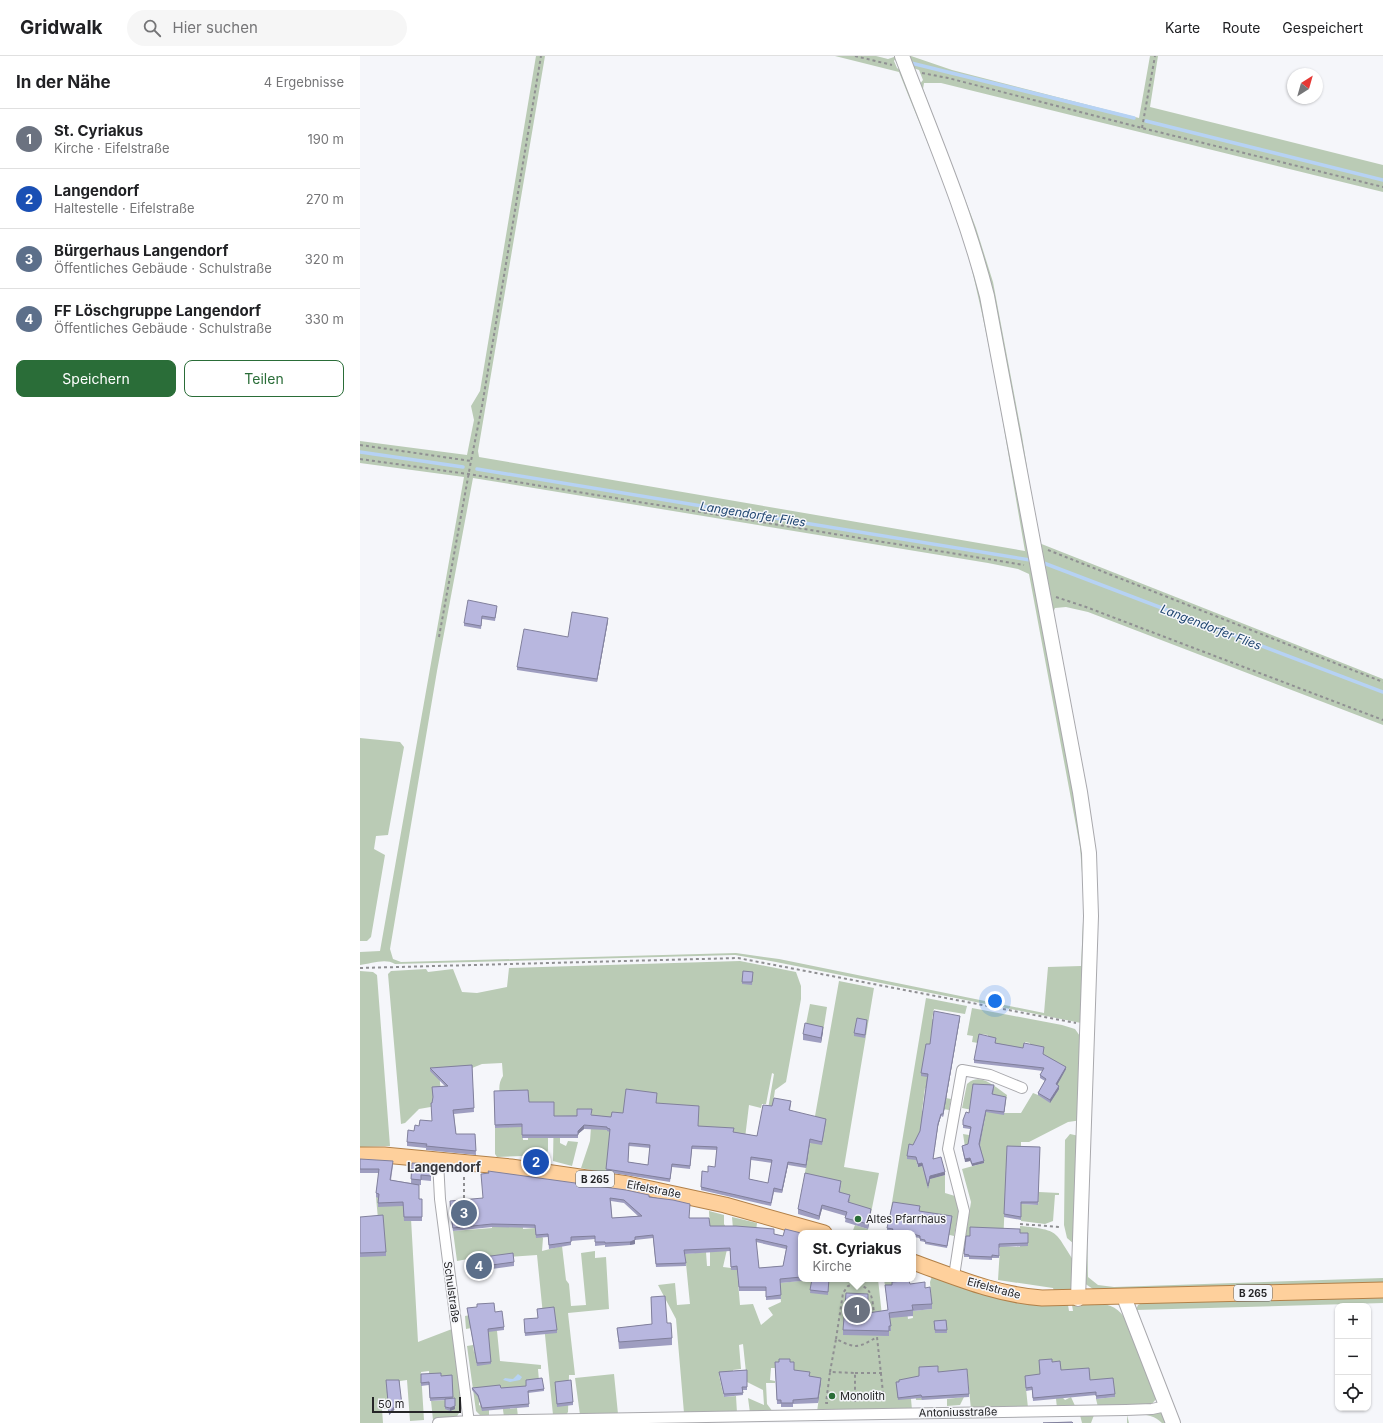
<!DOCTYPE html>
<html lang="de">
<head>
<meta charset="utf-8">
<style>
  :root { --surface:#fff; --page:#f6f6f6; --text:#202124; --muted:#757577; --line:#e0e0e0; --accent:#2a6d38 }
  body { margin:0; font-family:Inter,sans-serif; background:var(--page); color:var(--text) }
  .controls { position:absolute; right:12px; bottom:12px; display:grid; overflow:hidden; border-radius:8px; box-shadow:0 1px 3px #0004 }
  .controls button { width:36px; height:36px; display:grid; place-items:center; padding:0; border:0; border-bottom:1px solid var(--line); background:var(--surface); color:var(--text); font:20px sans-serif }
  .compass { position:absolute; left:927px; top:12px; width:36px; height:36px; border-radius:50%; background:var(--surface); box-shadow:0 1px 3px #0004; rotate:37deg }
  .scale { position:absolute; left:12px; bottom:10px; width:89px; box-sizing:border-box; padding-left:4px; border:2px solid #252527; border-top:0; font-size:11px; line-height:14px; white-space:nowrap; color:#252527; -webkit-text-stroke:3px #f5f6fa; paint-order:stroke }
  .you { position:absolute; left:635px; top:945px; width:14px; height:14px; margin:-10px; border:3px solid #fff; border-radius:50%; background:#1a73e8; box-shadow:0 0 0 6px #1a73e833 }
  .badge { display:grid; place-items:center; width:26px; height:26px; border-radius:50%; background:var(--accent); color:#fff; font-size:13px; font-weight:700 }
  .pin { position:absolute; translate:-50% -50%; border:2px solid #fff; box-shadow:0 1px 4px #0006 }
  .popup { position:absolute; left:438px; top:1174px; width:118px; height:52px; box-sizing:border-box; display:grid; place-content:center; border-radius:8px; background:var(--surface); filter:drop-shadow(0 1px 3px #0005); font-size:13px; white-space:nowrap; color:var(--muted) }
  .popup b { font-size:15px; color:var(--text) }
  .popup::after { content:''; position:absolute; left:50%; top:100%; margin-left:-8px; border:8px solid transparent; border-top-color:var(--surface) }
  .list { margin:0; padding:0; list-style:none }
  h2 { display:flex; justify-content:space-between; align-items:center; height:52px; margin:0; padding:0 16px; font-size:17px }
  h2 small { font-size:13px; font-weight:400; color:var(--muted) }
  .list li { display:grid; grid-template-columns:26px 1fr auto; gap:12px; align-items:center; box-sizing:border-box; height:60px; padding:0 16px; border-top:1px solid var(--line) }
  .list b { display:block; font-size:15px; white-space:nowrap }
  .list p { margin:0; font-size:13px; white-space:nowrap; color:var(--muted) }
  .list em { font-size:13px; font-style:normal; color:var(--muted) }
  .actions { display:flex; gap:8px; padding:12px 16px }
  .actions a { flex:1; padding:9px 0; border:1px solid var(--accent); border-radius:8px; text-align:center; font-size:14px; color:var(--accent) }
  .actions .main { background:var(--accent); color:#fff }
  .icon { flex:none; width:22px; height:22px; fill:none; stroke:currentColor; stroke-width:2; stroke-linecap:round; stroke-linejoin:round }
  .map { position:relative; flex:none; width:1023px; height:1367px; overflow:hidden }
  header { display:flex; align-items:center; gap:24px; box-sizing:border-box; height:56px; padding:0 20px; background:var(--surface); border-bottom:1px solid var(--line) }
  header strong { font-size:19px }
  nav { display:flex; gap:22px; margin-inline-start:auto; font-size:14px }
  .search { width:280px; height:36px; background:var(--page); display:flex; align-items:center; gap:10px; box-sizing:border-box; padding:0 14px; border-radius:22px; color:var(--muted); font-size:15px }
  main { display:flex }
  aside { flex:1; background:var(--surface) }
  .map>svg:first-child { display:block }
  .green { fill:#bacbb5; fill-rule:evenodd }
  .water { fill:#b6d2f4 }
  .lines { fill:none; stroke-linecap:round; stroke-linejoin:round }
  .stream { stroke:#b6d2f4; stroke-width:3.5 }
  .street-casing { stroke:#a9a9ad; stroke-width:12 }
  .secondary-casing { stroke:#a9a9ad; stroke-width:16 }
  .primary-casing { stroke:#b28048; stroke-width:17 }
  .path { stroke:#8f8f92; stroke-width:2; stroke-dasharray:3 3; stroke-linecap:butt }
  .street { stroke:#fff; stroke-width:10 }
  .secondary { stroke:#fff; stroke-width:14 }
  .primary { stroke:#fed09c; stroke-width:15 }
  .wall { fill:#9e9dc0; fill-rule:evenodd }
  .shaded-wall { fill:#81809c }
  .building { fill:#b8b7df; stroke:#81809c; fill-rule:evenodd }
  .poi-dot { fill:#2a6d38; stroke:#f5f6fa; stroke-width:1.5 }
  .labels { text-anchor:middle; dominant-baseline:central; stroke-width:3; stroke-linejoin:round; paint-order:stroke }
  .shield { fill:#f5f6fa; stroke:#636466; stroke-width:1 }
  .shield-label { font-size:10px; font-weight:bold; fill:#252527 }
  .street-label { font-size:11px; fill:#252527; stroke:#f5f6fa }
  .poi-label { font-size:11px; fill:#252527; stroke:#f5f6fa; text-anchor:start }
  .water-label { font-size:12px; font-style:italic; fill:#1d446f; stroke:#f5f6fa }
  .quarter-label { font-size:13px; font-weight:bold; fill:#39393d; stroke:#f5f6fa }
</style>
</head>
<body>
<header>
<strong>Gridwalk</strong>
<div class="search"><svg class="icon" aria-label="search" viewBox="0 0 24 24"><circle cx="10" cy="10" r="6"/><path d="M15 15l6 6"/></svg>Hier suchen</div>
<nav><a>Karte</a><a>Route</a><a>Gespeichert</a></nav>
</header>
<main>
<aside>
<h2>In der Nähe<small>4 Ergebnisse</small></h2>
<ul class="list">
<li><span class="badge" style="background:#6b7280">1</span><div><b>St. Cyriakus</b><p>Kirche · Eifelstraße</p></div><em>190 m</em></li>
<li><span class="badge" style="background:#1a4fb4">2</span><div><b>Langendorf</b><p>Haltestelle · Eifelstraße</p></div><em>270 m</em></li>
<li><span class="badge" style="background:#5c6f8a">3</span><div><b>Bürgerhaus Langendorf</b><p>Öffentliches Gebäude · Schulstraße</p></div><em>320 m</em></li>
<li><span class="badge" style="background:#5c6f8a">4</span><div><b>FF Löschgruppe Langendorf</b><p>Öffentliches Gebäude · Schulstraße</p></div><em>330 m</em></li>
</ul>
<div class="actions"><a class="main">Speichern</a><a>Teilen</a></div>
</aside>
<div class="map">
<svg width="1023" height="1367" viewBox="0 0 1023 1367">
  <rect width="100%" height="100%" fill="#f5f6fa"/>
  <path class="green" d="M176,0H185L118,395L119,401L665,495C649,405 636,315 615,227C599,155 566,85 539,16L475,0H516L528,3L537,0L534,5L537,12L543,16L621,228L727,808L721,967L416,906L375,899L35,908C25,902 11,908 0,909V896L20,895L104,421L0,407V385L107,399L114,364L111,350L120,335ZM113,422L628,507L658,513L669,518L720,791L724,843L721,910L688,911L684,957L419,903L376,897L41,906L33,903L30,893L77,615Z
    M545,0H551L592,14L779,62L790,0H798L790,51L1023,109V136L581,27H564L563,33L616,172L633,226L662,380L679,487L1023,623V669L728,556L706,551L695,552L693,557L727,740L737,813V868L727,1175L728,1221L738,1229L754,1231L1023,1222V1227L736,1235L724,1227L735,846L643,304L559,29L563,24L559,14L553,12Z
    M0,682L40,686L44,691L28,779L16,780L14,793L25,799L11,881L7,885H0Z
    M380,905L436,916L441,930V943L426,1026L415,1034L412,1054L408,1053L414,1018L412,1017L406,1048H402L401,1052L389,1049L385,1082L252,1060L246,1117L221,1112L230,1085L232,1057L217,1063H200V1087L206,1090L208,1085L218,1086L212,1110L193,1105L194,1048L162,1074L163,1084H168V1082H188V1094L185,1103L163,1100L137,1101L135,1098V1072L151,1071C146,1056 133,1034 143,1020L142,1007L122,1008L112,1012L79,1015L82,1049L59,1053L45,1067L41,1068L28,918L31,915L66,913L68,916L93,913L102,936L117,937L147,931L149,912Z
    M0,915L13,916L17,919L30,1090L0,1091Z
    M479,925L514,932L484,1111L519,1117L511,1157L478,1148L481,1129L444,1122Z
    M566,942L607,950L605,958L574,953L572,963L578,965L573,992L566,990L565,997L587,1001L568,1021L584,1035L565,1032L562,1055H564L574,1095V1100L556,1104L558,1111L562,1110L566,1124L585,1119V1137L595,1140L599,1154L594,1180L529,1164Z
    M450,948L467,951L463,976L445,973Z
    M612,952L702,969L715,973L722,983V1064L708,1066L669,1086H661V1093H647L643,1190L660,1191V1170C702,1174 694,1176 716,1208L712,1231L710,1234L694,1235L693,1232L638,1224L640,1192L604,1190L611,1146L602,1113L624,1107L605,1091L603,1078L621,1081L625,1062L612,1054L602,1052L607,1028C621,1015 636,1032 647,1039L644,1057H661L673,1037L678,1039L699,1033L670,991V987L665,986L663,994L641,991L628,983V979L620,978L618,987L612,986L613,980L607,979Z
    M586,1042L591,1043L589,1054L570,1051Z
    M710,1078L719,1080L714,1188L707,1182L704,1169L705,1084Z
    M679,1136L699,1137V1139H695L693,1165L685,1168L661,1165V1148L678,1149Z
    M16,1141L50,1145L58,1286L92,1273L102,1352L96,1362L73,1364L71,1345L87,1344L95,1353L69,1320V1315L61,1316L64,1364L50,1365L47,1324L40,1325V1332H34L33,1327H26L29,1353H22L23,1367H0V1190L18,1163Z
    M349,1155L364,1159V1168L367,1173L350,1174Z
    M372,1161L397,1167L396,1175L375,1196Z
    M132,1165H163V1173L175,1172L183,1182L182,1195L202,1190L206,1224L209,1228L211,1250L226,1249L221,1197L235,1195V1202L246,1201L249,1253L208,1257L215,1319H209L208,1356L206,1359H193L177,1199L135,1202L134,1204L109,1207L108,1203L97,1205L93,1175L132,1172Z
    M495,1169L508,1173L507,1177H492Z
    M368,1189L363,1211L371,1212V1214H377L380,1249L393,1248L401,1269L413,1259L408,1252L421,1246L419,1227L460,1223H518L522,1260L546,1248L548,1263L553,1262L552,1255L572,1253L570,1226L572,1220C621,1237 654,1252 708,1249L709,1255H713L712,1249C730,1248 752,1243 764,1261L797,1342L791,1349L738,1351L736,1343L755,1341L700,1317L703,1342L705,1344L711,1341L716,1352H697L692,1306L680,1321L665,1323L668,1352L611,1353L607,1315L561,1335L562,1344H556L554,1324L551,1343L552,1354L457,1356L461,1326L415,1310V1312H411L410,1324L415,1325V1327H406L407,1348L413,1356L390,1357L388,1342L404,1349L403,1334L387,1326L383,1288L379,1289L381,1313L373,1314V1318L359,1319L364,1341L376,1340L377,1357H324L316,1263L298,1229L315,1227L317,1249L330,1248L325,1198L346,1196L347,1210H350V1196Z
    M524,1223H544V1229L525,1230Z
    M1023,1240V1247L776,1254L775,1256L778,1249L782,1247Z
    M121,1257L137,1275L140,1305L181,1309V1313H178L179,1325L166,1332L148,1334L150,1353L157,1352L158,1361H144L140,1332L119,1346V1349L129,1354V1361H122L116,1355L107,1290L113,1289L114,1296L125,1286L129,1285L128,1278L124,1279L122,1270L106,1273L105,1260Z
    M254,1318L258,1358L220,1359L215,1322Z
    M604,1341L600,1349L587,1350V1343Z
    M799,1356L803,1358L809,1367H802C792,1357 781,1358 767,1359L769,1367H767V1358Z
    M720,1359H734L731,1367H722Z"/>
  <path class="water" d="M158,1318L162,1321L160,1324L150,1326L143,1324L145,1322L153,1323Z"/>
  <g class="lines">
    <path class="stream" d="M551,7L774,62
      M786,65L1023,124
      M0,396L103,411
      M117,413L670,504
      M681,506L1023,636"/>
    <defs>
      <path id="street" d="M78,1105L80,1143L109,1367
        M594,1220L604,1155L588,1093L602,1014L630,1019L662,1032
        M78,1367L109,1365L766,1354L792,1353L806,1350"/>
      <path id="secondary" d="M542,0C572,79 606,157 627,240L720,736L729,797L731,860L718,1243
        M764,1241L813,1367"/>
      <path id="primary" d="M0,1099H24L151,1111L268,1128L365,1149L464,1177
        M553,1206C595,1221 637,1239 682,1242L1023,1234"/>
    </defs>
    <use href="#street" class="street-casing"/>
    <use href="#secondary" class="secondary-casing"/>
    <use href="#primary" class="primary-casing"/>
    <path class="path" d="M495,0L532,9
      M562,17L588,22L782,72L1023,131
      M782,72L795,0
      M0,389L111,405
      M0,403L108,418L664,509
      M688,494L1023,626
      M696,541L726,551L1023,664
      M79,581L111,405L122,350L181,0
      M0,912L378,902L716,967
      M104,1142V1120
      M660,1168L700,1171
      M497,1223V1228C513,1232 512,1243 514,1257
      M476,1283L483,1237L488,1230L497,1228
      M470,1316L476,1283C496,1293 498,1292 517,1281L524,1346
      M495,1317H522
      M468,1347H466L470,1316L495,1317V1347"/>
    <use href="#street" class="street"/>
    <use href="#secondary" class="secondary"/>
    <use href="#primary" class="primary"/>
  </g>
  <path class="wall" d="M137,552L135,565L122,563L121,573L104,570V567Z
    M248,565L237,626L157,614V611Z
    M383,915L393,916L392,929L382,928Z
    M600,962L583,1061L581,1060L578,1070L573,1103L585,1119L570,1123L568,1133L562,1110L558,1111L556,1104L547,1103V1100L553,1089L560,1075L567,1021L561,1020V1017L570,988Z
    M507,967L505,982L494,980V977Z
    M463,976L461,987L443,984V978Z
    M636,985V987L663,992L684,993L683,998L706,1013L697,1029L699,1033L690,1047L678,1039V1037L685,1025L680,1022V1019L683,1015L614,1007V1004Z
    M112,1009L114,1056L94,1058L96,1078H115L116,1099L66,1094V1092L47,1090V1086L59,1070L72,1065L73,1042L72,1031L85,1030L70,1015V1012Z
    M634,1032L633,1038L646,1043L644,1059L626,1056L620,1089L624,1107L612,1110L610,1105L605,1106L602,1092V1090L608,1088L610,1073L603,1072V1064L609,1057Z
    M134,1035L169,1046L194,1060L231,1059L251,1061L263,1057L297,1040L296,1047L338,1070L374,1076L397,1080L412,1050L431,1048L430,1054L466,1066L462,1089L450,1087L446,1112L428,1109L422,1137L414,1136L411,1150L341,1134V1131L348,1116L355,1111L357,1094L332,1093L330,1113L312,1111L310,1126L246,1116L250,1076L247,1075V1074L224,1073L218,1078V1082H162V1071L135,1072ZM269,1090L290,1092L288,1109L268,1106ZM391,1104L412,1107L408,1127L389,1123Z
    M647,1090L680,1091L678,1149L661,1148V1164L644,1161Z
    M0,1103L33,1109L31,1124L51,1127L52,1107L71,1108V1125L61,1124V1129H59V1143H62V1165H44L43,1150L18,1151V1142L16,1141V1137L19,1117H0Z
    M481,1129L480,1136L490,1144L489,1146L511,1157L508,1173L485,1166L486,1160L462,1153L459,1164L438,1158V1153Z
    M289,1141L330,1162L350,1170L414,1178L423,1180L441,1177V1223H469L468,1239L450,1237L452,1225H441L420,1227L421,1243L406,1244V1235H379L377,1214H371L370,1195L325,1198L326,1210L296,1211L293,1182L275,1184V1188L270,1189L245,1191V1189L235,1190V1183L211,1185V1189L189,1193L188,1181L176,1182L175,1172L132,1171L93,1175L91,1164L90,1145ZM251,1145L264,1147L278,1160L252,1162ZM396,1186L426,1193L423,1210L399,1212Z
    M560,1152L559,1155L592,1163L587,1192L565,1188V1186L560,1185V1182L553,1181V1177H532V1175H527V1172Z
    M0,1161L26,1196V1200L0,1201Z
    M660,1177H668V1190L639,1191V1202H632V1204L609,1203V1201H604V1198L610,1180Z
    M109,1203L154,1206V1210L110,1216Z
    M550,1228L565,1232L572,1248V1253L553,1255V1260L530,1262L531,1275H529V1280L483,1279V1274L508,1257L528,1254L525,1229Z
    M291,1241L307,1267L312,1282V1289L259,1293L257,1272L292,1268Z
    M107,1252L135,1256L144,1271V1274L128,1276L131,1308L117,1310Z
    M177,1253L197,1274V1277L165,1280L164,1266L178,1262Z
    M586,1264L587,1277H575L574,1265Z
    M415,1306H430L434,1314L450,1320L461,1326L458,1347L433,1348V1351H421V1348H417Z
    M692,1306L701,1314L730,1324L755,1338V1341L736,1343V1339L673,1345L672,1334L666,1335L665,1323L680,1318Z
    M387,1314V1334H382L383,1339L364,1341L359,1316Z
    M578,1316L609,1338V1341L562,1344L561,1342L538,1344L536,1326Z
    M61,1318L81,1320L92,1319L93,1342L95,1353L90,1355L85,1353V1344L70,1345L69,1329L61,1330Z
    M166,1324L184,1333V1335L168,1337L169,1351L122,1355L118,1341L112,1334V1332H141L166,1330Z
    M26,1327L42,1349V1352H36L29,1359Z
    M195,1329L213,1346V1349L197,1351Z"/>
  <path class="shaded-wall" d="M248,562V565L237,626V623Z
    M600,960V962L583,1061V1058Z
    M463,971V976L461,987V982Z
    M706,1011V1013L696,1031V1028Z
    M699,1030V1033L690,1047V1044Z
    M626,1054V1056L619,1091V1088Z
    M581,1058V1060L578,1070L573,1106L578,1068Z
    M224,1069V1073L218,1078V1075Z
    M450,1083V1087L446,1112V1109Z
    M610,1102V1105L605,1106V1103Z
    M624,1105V1107L612,1110V1108Z
    M428,1106V1109L422,1137V1134Z
    M562,1107V1110L558,1111V1108Z
    M585,1116V1119L570,1123L568,1133L570,1120Z
    M462,1149V1153L459,1164V1160Z
    M511,1153V1157L508,1173V1168Z
    M275,1184V1188L270,1189V1186Z
    M461,1322V1326L458,1347V1342Z
    M36,1349V1352L29,1359V1357Z
    M95,1350V1353L90,1355V1352Z"/>
  <path class="building" d="M108,544L137,550L135,562L122,560L121,570L104,567Z
    M212,556L248,562L237,623L157,611L164,573L208,581Z
    M383,915L393,916L392,926H382Z
    M574,955L600,960L583,1058H581L578,1068L573,1103L581,1101L585,1116L570,1120L568,1130L562,1107L558,1108L556,1101L547,1100L549,1088L553,1089L560,1075L568,1018L561,1017L566,988H570Z
    M497,962L507,964L505,979L494,977Z
    M445,967L463,971L461,982L443,978Z
    M619,978L636,982L635,987L663,992L664,987L684,991L683,998L706,1011L696,1028L699,1030L690,1044L678,1037L686,1023L680,1019L684,1012L614,1004Z
    M112,1009L114,1052L93,1054L96,1078H115L116,1095L66,1090L67,1088L47,1086L48,1074L54,1075L55,1069L59,1070L60,1064L72,1065L71,1047H72L73,1041L72,1031L88,1030L70,1012Z
    M613,1028L634,1029L632,1038L646,1041L644,1056L626,1054L619,1088L624,1105L612,1108L610,1102L605,1103L602,1090L608,1088L611,1071L603,1069V1064L606,1056L609,1057Z
    M266,1033L297,1037L296,1047L339,1050L338,1070L374,1072L373,1076L397,1080L403,1049L412,1050L414,1042L431,1045L429,1054L466,1063L462,1086L450,1083L446,1109L428,1106L422,1134L414,1132L411,1147L341,1131L342,1115L348,1116V1110L355,1111L357,1091L332,1090L330,1110L312,1108L310,1123L246,1113L250,1073L247,1072V1071L224,1069L218,1075V1079H162V1068L135,1069L134,1035L168,1034L169,1046H194V1060H217V1053H232L231,1059L251,1061L252,1056L263,1057ZM269,1087L290,1089L288,1109L268,1106ZM391,1101L412,1104L408,1127L389,1123Z
    M647,1090L680,1091L678,1146H661V1161L644,1158Z
    M0,1103L33,1105L30,1124L59,1129V1143H62V1161H44L43,1146L18,1147L19,1138L16,1137L19,1113H0Z
    M52,1107L71,1108V1120L61,1119V1124L51,1123Z
    M128,1115L266,1134L289,1139V1141L313,1144L330,1148L329,1162H349L350,1170H376L414,1173V1178L423,1180L425,1173L441,1177V1221L420,1223L421,1239L406,1241V1231H379L377,1210L371,1211L370,1192L324,1194L326,1207L296,1208L293,1179L275,1181V1184L270,1186L245,1187V1186H235V1180L211,1181V1186L189,1189L188,1178L176,1179L175,1169L132,1168L93,1172L91,1160L90,1145L123,1142L121,1118L129,1117ZM250,1142L264,1144L282,1160L252,1162ZM396,1183L427,1190L423,1210L399,1212Z
    M445,1117L481,1125L479,1136L490,1139L488,1146L511,1153L508,1168L485,1162L487,1156L462,1149L459,1160L438,1153Z
    M533,1146L560,1150L559,1155L592,1160L587,1190L565,1186V1184L560,1183V1180L553,1178V1177H545L532,1175L533,1173L527,1172Z
    M23,1159L26,1196L0,1197V1161Z
    M610,1171L660,1173V1177H668V1187L639,1188V1200L632,1199V1201L609,1200V1199L604,1198L606,1180H610Z
    M153,1197L154,1206L110,1212L109,1203Z
    M452,1223H469L468,1236L450,1234Z
    M544,1225H549L550,1228L565,1226V1232L570,1231L572,1248L552,1249L553,1254L529,1257L531,1270H529V1275L483,1274L486,1237L508,1238V1257L528,1254L525,1229H532V1226Z
    M305,1240L307,1267H311L312,1282L259,1286L257,1272L292,1268L291,1241Z
    M134,1247L135,1256L142,1255L144,1271L128,1273L131,1306L117,1307L107,1252L117,1251V1248Z
    M194,1251L197,1274L165,1277L164,1263L178,1262L177,1253Z
    M586,1264L587,1274H575L574,1265Z
    M419,1303H430V1306H434V1314L450,1316L449,1320L461,1322L458,1342L433,1344V1347H421V1344H417L415,1306H419Z
    M692,1303V1306L700,1305L701,1314L729,1312L730,1324L753,1322L755,1338L736,1340V1336L673,1342L672,1331L666,1332L665,1320L680,1318L679,1304Z
    M578,1310V1316L607,1313L609,1338L562,1341L561,1339L538,1342L536,1326H539V1324L559,1320V1311Z
    M387,1314V1331H382L383,1337L364,1338L359,1316Z
    M81,1317V1320L92,1319L93,1341L70,1342L69,1326L61,1327V1318Z
    M182,1322L184,1333L168,1335L169,1348L122,1352L118,1339L112,1332L140,1329L141,1332L166,1330V1324Z
    M26,1324H39L42,1349H36L29,1357Z
    M211,1324L213,1346L197,1348L195,1326Z
    M95,1342V1350L90,1352L85,1351V1343Z
    M712,1366L713,1367H683Z"/>
  <g class="poi-dot">
    <circle cx="498" cy="1163" r="4"/>
    <circle cx="472" cy="1340" r="4"/>
  </g>
  <g class="labels">
    <g class="shield">
      <rect x="216" y="1115" width="38" height="16" rx="3"/>
      <rect x="874" y="1229" width="38" height="16" rx="3"/>
    </g>
    <g class="shield-label">
      <text x="235" y="1123">B 265</text>
      <text x="893" y="1237">B 265</text>
    </g>
    <g class="street-label">
      <text transform="translate(294 1133) rotate(11)">Eifelstraße</text>
      <text transform="translate(634 1232) rotate(15)">Eifelstraße</text>
      <text transform="translate(92 1236) rotate(82)">Schulstraße</text>
      <text transform="translate(598 1356) rotate(-1)">Antoniusstraße</text>
    </g>
    <g class="poi-label">
      <text x="506" y="1163">Altes Pfarrhaus</text>
      <text x="480" y="1340">Monolith</text>
    </g>
    <g class="water-label">
      <text transform="translate(393 458) rotate(9)">Langendorfer Flies</text>
      <text transform="translate(851 571) rotate(21)">Langendorfer Flies</text>
    </g>
    <g class="quarter-label">
      <text x="84" y="1111">Langendorf</text>
    </g>
  </g>
</svg>
<div class="controls">
<button>+</button>
<button>−</button>
<button><svg class="icon" aria-label="locate" viewBox="0 0 24 24"><circle cx="12" cy="12" r="6"/><path d="M12 2v4M12 18v4M2 12h4M18 12h4"/></svg></button>
</div>
<svg class="compass" viewBox="-18 -18 36 36"><path d="M0-13l5 13h-10z" fill="#e53935"/><path d="M0 13l5-13h-10z" fill="#757577"/></svg>
<div class="scale">50 m</div>
<div class="you"></div>
<div class="pin badge" style="left:497px;top:1254px;background:#6b7280">1</div>
<div class="popup"><b>St. Cyriakus</b>Kirche</div>
<div class="pin badge" style="left:176px;top:1106px;background:#1a4fb4">2</div>
<div class="pin badge" style="left:104px;top:1157px;background:#5c6f8a">3</div>
<div class="pin badge" style="left:119px;top:1210px;background:#5c6f8a">4</div>
</div>
</main>
</body>
</html>
